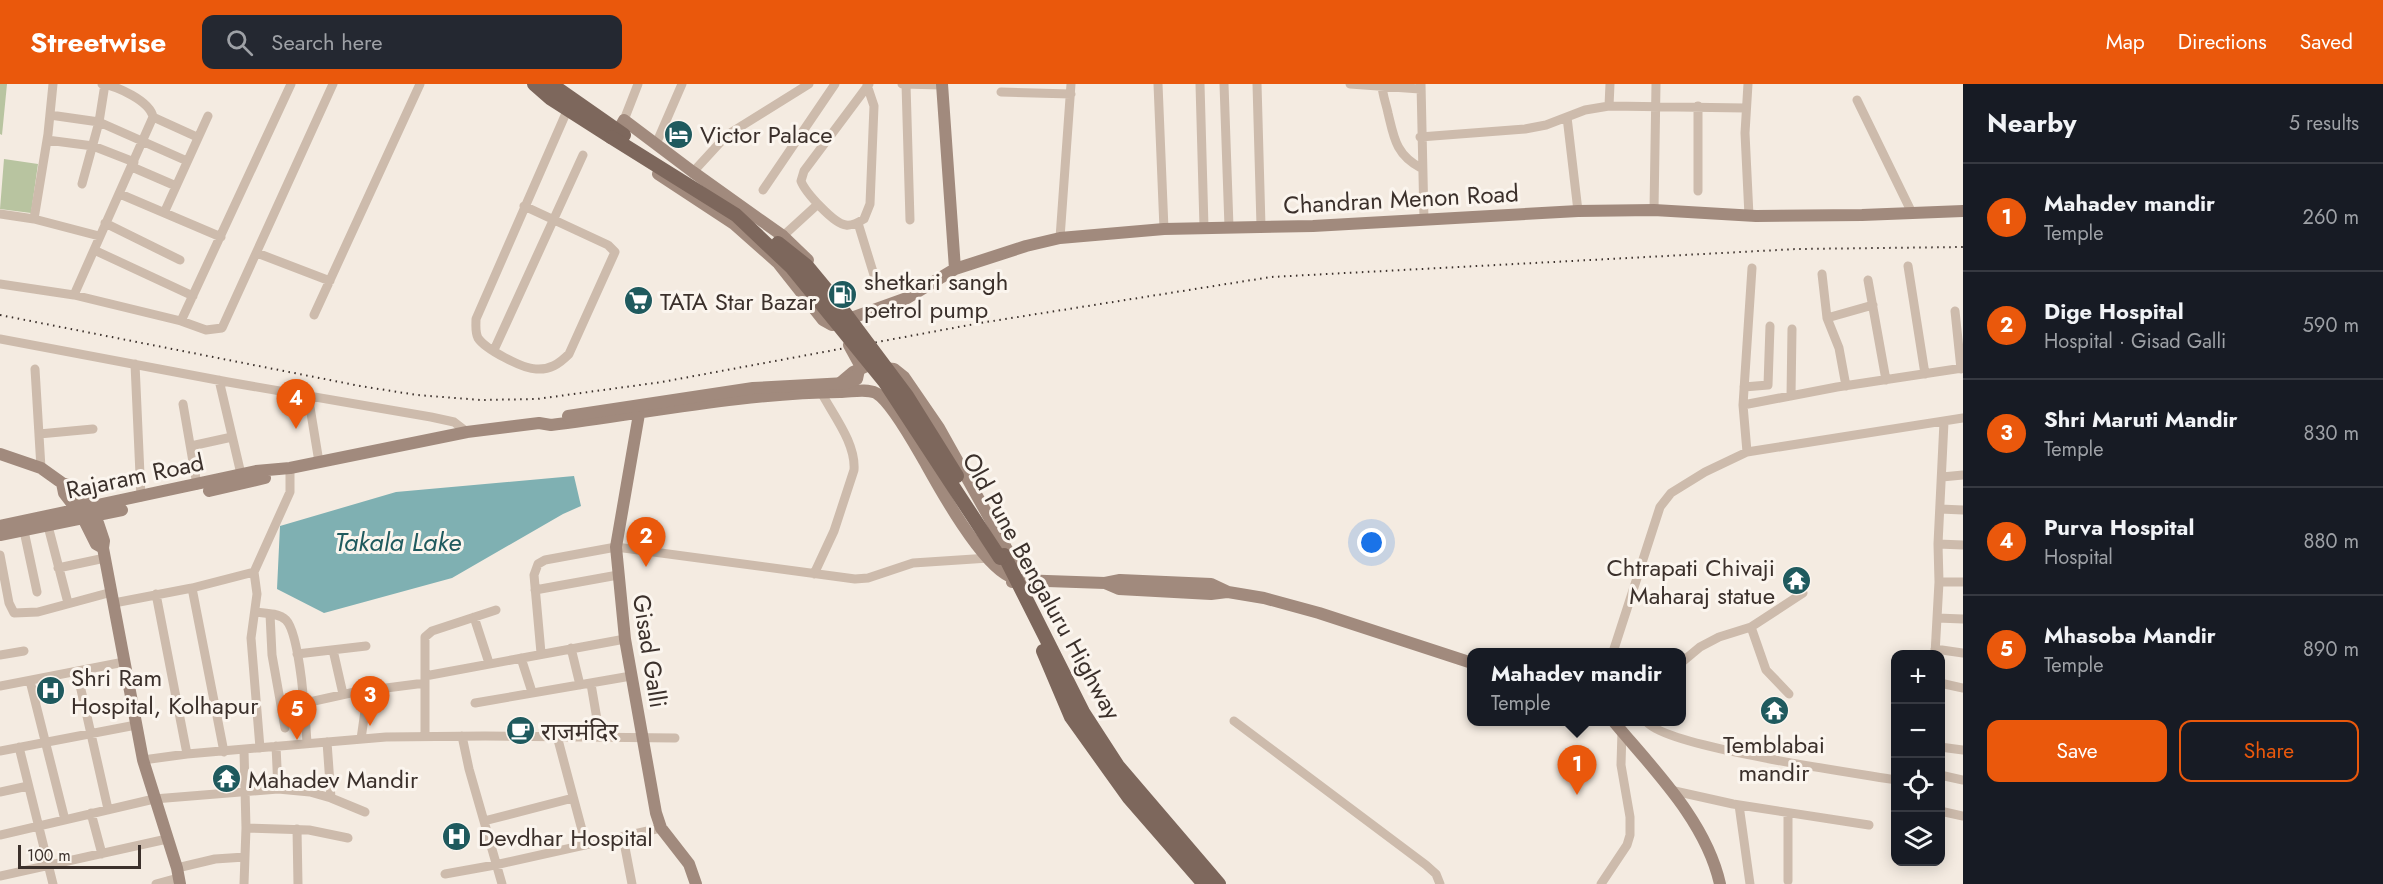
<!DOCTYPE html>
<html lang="en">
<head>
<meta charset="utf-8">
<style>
  :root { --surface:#171b24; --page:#242831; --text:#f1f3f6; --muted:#9ea1a6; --line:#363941; --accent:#ea580c }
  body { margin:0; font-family:Jost,"Noto Sans Devanagari",sans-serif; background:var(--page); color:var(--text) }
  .controls { position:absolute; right:18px; bottom:18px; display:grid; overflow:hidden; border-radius:12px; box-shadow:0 3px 15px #0003 }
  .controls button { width:54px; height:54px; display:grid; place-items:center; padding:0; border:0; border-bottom:2px solid var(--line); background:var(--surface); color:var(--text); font:30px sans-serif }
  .scale { position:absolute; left:18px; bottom:15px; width:123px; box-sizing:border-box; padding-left:6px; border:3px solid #3b302b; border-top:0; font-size:16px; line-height:21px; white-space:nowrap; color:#3b302b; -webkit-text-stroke:4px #fbf5ee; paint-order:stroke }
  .you { position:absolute; left:1372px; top:459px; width:21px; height:21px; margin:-15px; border:4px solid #fff; border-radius:50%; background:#1a73e8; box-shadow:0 0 0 9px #1a73e833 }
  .badge { display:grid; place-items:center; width:39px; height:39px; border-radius:50%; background:var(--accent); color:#fff; font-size:20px; font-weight:700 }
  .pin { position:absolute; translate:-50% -50px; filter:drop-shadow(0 2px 3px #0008) }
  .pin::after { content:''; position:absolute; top:32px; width:21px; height:18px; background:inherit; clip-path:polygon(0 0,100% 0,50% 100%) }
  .popup { position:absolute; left:1467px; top:564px; width:219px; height:78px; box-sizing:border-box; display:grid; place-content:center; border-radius:12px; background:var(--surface); filter:drop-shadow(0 2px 4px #0005); font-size:20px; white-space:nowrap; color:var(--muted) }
  .popup b { font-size:22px; color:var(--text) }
  .popup::after { content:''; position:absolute; left:50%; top:100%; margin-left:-12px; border:12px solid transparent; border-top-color:var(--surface) }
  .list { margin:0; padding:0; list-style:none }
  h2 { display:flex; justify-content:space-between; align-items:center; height:78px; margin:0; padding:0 24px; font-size:26px }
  h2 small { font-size:20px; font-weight:400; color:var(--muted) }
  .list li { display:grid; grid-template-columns:39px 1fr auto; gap:18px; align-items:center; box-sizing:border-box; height:108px; padding:0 24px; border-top:2px solid var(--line) }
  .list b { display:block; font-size:22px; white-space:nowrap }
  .list p { margin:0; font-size:20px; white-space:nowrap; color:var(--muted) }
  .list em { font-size:20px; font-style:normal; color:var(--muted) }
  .actions { display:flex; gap:12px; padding:18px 24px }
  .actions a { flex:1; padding:14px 0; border:2px solid var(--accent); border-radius:12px; text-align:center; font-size:21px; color:var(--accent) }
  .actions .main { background:var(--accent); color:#fff }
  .icon { flex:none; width:33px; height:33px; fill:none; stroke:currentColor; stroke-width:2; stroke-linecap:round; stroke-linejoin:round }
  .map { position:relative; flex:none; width:1963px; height:800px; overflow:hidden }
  header { display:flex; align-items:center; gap:36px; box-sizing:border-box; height:84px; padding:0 30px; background:var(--accent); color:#fff }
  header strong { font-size:28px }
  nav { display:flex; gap:33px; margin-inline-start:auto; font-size:21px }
  .search { width:420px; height:54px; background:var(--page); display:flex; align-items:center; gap:15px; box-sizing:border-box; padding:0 21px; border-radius:12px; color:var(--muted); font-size:22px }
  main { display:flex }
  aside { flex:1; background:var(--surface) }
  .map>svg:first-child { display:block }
  .green { fill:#b8c4a0 }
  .water { fill:#7fb0b2 }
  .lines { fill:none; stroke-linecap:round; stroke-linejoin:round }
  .street { stroke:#cdbbac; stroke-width:9 }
  .secondary { stroke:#a18a7d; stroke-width:12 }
  .primary { stroke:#7d675c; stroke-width:14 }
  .rail { stroke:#3b302b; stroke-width:2; stroke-dasharray:1.5 4.5; stroke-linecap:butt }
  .secondary-bridge { stroke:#a18a7d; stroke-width:12 }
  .primary-bridge { stroke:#7d675c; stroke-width:14 }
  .labels { text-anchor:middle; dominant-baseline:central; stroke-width:6; stroke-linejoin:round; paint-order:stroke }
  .poi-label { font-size:24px; fill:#3b302b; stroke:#fbf5ee; text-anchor:start }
  .street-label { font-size:24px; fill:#3b302b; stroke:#fbf5ee }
  .water-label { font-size:26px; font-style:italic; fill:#1f5a5e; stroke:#fbf5ee }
</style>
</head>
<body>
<header>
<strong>Streetwise</strong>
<div class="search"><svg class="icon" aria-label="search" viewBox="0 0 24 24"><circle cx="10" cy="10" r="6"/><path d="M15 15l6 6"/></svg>Search here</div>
<nav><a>Map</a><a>Directions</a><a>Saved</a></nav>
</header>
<main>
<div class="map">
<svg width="1963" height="800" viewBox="0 0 1963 800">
  <rect width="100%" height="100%" fill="#f4ebe1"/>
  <path class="green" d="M0,0H7L2,51L0,50Z
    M4,75L38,80L31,129L0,125Z"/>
  <path class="water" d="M574,392L581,422L563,430L452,494L324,529L277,505L280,442L396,408Z"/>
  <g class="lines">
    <path class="street" d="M902,0L942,1
      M906,0L910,136
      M1158,0L1164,145
      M1200,0L1204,143
      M1224,0L1229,143
      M1257,0L1261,142
      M1350,0L1420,5
      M1382,0C1382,10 1386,19 1388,29C1394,54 1396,71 1421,84
      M1421,0L1424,136
      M1748,0L1745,49L1749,132
      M867,1L874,22L870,120L864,135C859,138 852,142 846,141C834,140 805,108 801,97L804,87L869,0
      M1001,8L1071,10
      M1857,16L1912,129
      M1609,22L1610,0
      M50,31L99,38L187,77
      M153,33L197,53
      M1567,33L1578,127
      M624,36L638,0
      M1420,53L1525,45L1546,41L1585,26L1609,22L1745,24
      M47,56L93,62L134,78
      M656,60L682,0
      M132,83L176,102
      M693,88L727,51L809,0
      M82,100L99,38L105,0
      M763,106L835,0
      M1698,107V22
      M120,110L221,153
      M524,122L608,161L615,168L569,270C559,280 550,286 536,285C523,285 485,265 478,254C475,248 476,242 476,235L570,20
      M1654,126L1656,0
      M164,129L208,32
      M0,130L34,135L99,152
      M34,135L48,50L53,0
      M105,139L180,176
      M858,139L874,191
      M783,152L818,120
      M1060,154L1071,0
      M94,166L193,212
      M257,169L330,197
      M1908,182L1925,290
      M1822,190L1827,234L1839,264L1846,302
      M1868,196L1886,296
      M0,200L74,211L181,237L206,246L222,244L333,0
      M74,211L153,33C150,17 117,2 102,0
      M1955,227L1961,285
      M314,231L420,0
      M1827,234L1873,221
      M181,237L291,0
      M0,255L228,298L431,333L454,338L467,348
      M494,266L583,71
      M135,280L141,413
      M35,285L41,384
      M219,296L241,390
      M1744,303L1768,301L1770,242
      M308,311L319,378
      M1791,312L1792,245
      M183,320L197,401
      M1743,321L1752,184
      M39,350L93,345
      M191,362L232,353
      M1747,368L1743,321L1837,303L1963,284
      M1942,393L1963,391
      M1940,425L1963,426
      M48,442L68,519
      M24,447L37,508
      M1938,460L1963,461
      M0,471L9,519L14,529L38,528L112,508
      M58,484L105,474
      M254,488L257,510L251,554L260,664
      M814,490L834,447L854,386C856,359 833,331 821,308
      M1939,498H1963
      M192,504L224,668
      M535,506L618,491
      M156,510L187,670
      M114,519L192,504L254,488L290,408V384
      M255,528C265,529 279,529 286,536C300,550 306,637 307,659
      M270,530L272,571L285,644
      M474,533L489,579
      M1937,534L1963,535
      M1751,543L1766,586L1789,610
      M571,564L580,601
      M1935,565L1963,569
      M333,566L343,610
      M1613,568L1660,423L1671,409L1705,388L1747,368L1963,334
      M541,569L534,491L538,480L545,476L616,463L855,495L868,494L913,479L989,474
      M297,570L366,562
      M1935,570L1939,498L1938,460L1944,338
      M0,571L24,567
      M521,574L532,608
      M1682,578L1700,563L1719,553L1751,543L1803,509
      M77,588L108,725
      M425,592L625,555
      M30,597L65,736
      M1940,599L1963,604
      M591,600L600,653
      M0,602L124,578
      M305,619L355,608L425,599
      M475,619L631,592
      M1234,637L1426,781L1436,790L1440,800
      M1647,638C1666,663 1855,689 1896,696
      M425,652V553L432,547L496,526
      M462,652L469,685L502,800
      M557,652L586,761
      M361,655L368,606
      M327,658L331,714
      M276,662L278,705
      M19,663L53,800
      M1940,663L1963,666
      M244,666L246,744L244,800
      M0,667L136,641
      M143,676L187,670L386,653L485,652L675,654
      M1940,691L1963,696
      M1670,706L1733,720L1869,741
      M0,708L28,702
      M1739,721L1750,800
      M1940,727L1963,732
      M91,729L102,770
      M484,737L573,714
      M246,744L309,746L348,754
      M297,745L298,800
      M0,751L154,715L278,705L310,708L331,714L365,728
      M623,753L632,800
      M177,784L215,775L245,773
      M445,790L495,781L661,744
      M0,792L167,755
      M1788,797V729
      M156,800L178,794
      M1601,800L1627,761L1630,751V733L1621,681L1622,647"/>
    <path class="secondary" d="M942,0L955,185
      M618,47L624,36L693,88L783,152L808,176
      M658,90L734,140L778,179L823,236L832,241L907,214L955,185L1026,162L1060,154L1164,145L1313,142L1578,127L1654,126L1756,132L1862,131L1963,127
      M884,284L894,285L904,293L939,344L1014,478
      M834,304L853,288L867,282
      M639,330L616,463L625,555L656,729L661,744L689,780L696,800
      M0,370L41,384L62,399L72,402L90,423L98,439L104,457L103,464L143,676L177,784L180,800
      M62,399L64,409L83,434L96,460L103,464
      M209,407L265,394
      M0,442L256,387L290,384L467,348L539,339L551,341C647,329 743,309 840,308C851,308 866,304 876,309C892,318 916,363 926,380C941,407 981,479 1009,492
      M0,451L122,426
      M1012,498L1018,496L1105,499L1120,496L1211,500L1228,508L1264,514L1319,529L1472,579
      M1105,499L1119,505L1211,510L1227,508
      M1614,638C1654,686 1706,737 1720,800"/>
    <path class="primary" d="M534,0L550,14L611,53
      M551,0L624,51
      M1004,471L1083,628L1118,682L1219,800
      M1043,567L1071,633L1129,714L1204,800"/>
    <path class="rail" d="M0,231L360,302L417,311L481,316L537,315L662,298L980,239L1271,193L1797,165L1963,163"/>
    <path class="secondary-bridge" d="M568,332L753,304L846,299L857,295L860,281L849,261"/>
    <path class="primary-bridge" d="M611,53L736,131L792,184L884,297L1000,474
      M778,159L807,182L836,217L907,312L957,392"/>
  </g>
  <defs>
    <symbol id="hotel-disc" viewBox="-11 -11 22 22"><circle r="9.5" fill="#1f5a5e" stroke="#fbf5ee"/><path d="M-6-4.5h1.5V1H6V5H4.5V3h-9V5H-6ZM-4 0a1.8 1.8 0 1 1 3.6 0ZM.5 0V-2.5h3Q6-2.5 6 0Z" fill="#fff"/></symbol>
    <symbol id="fuel-disc" viewBox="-11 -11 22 22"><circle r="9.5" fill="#1f5a5e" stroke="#fbf5ee"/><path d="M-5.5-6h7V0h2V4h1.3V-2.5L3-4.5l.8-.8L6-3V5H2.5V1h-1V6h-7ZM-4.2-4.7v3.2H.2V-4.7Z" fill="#fff"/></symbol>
    <symbol id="supermarket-disc" viewBox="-11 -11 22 22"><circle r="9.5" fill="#1f5a5e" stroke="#fbf5ee"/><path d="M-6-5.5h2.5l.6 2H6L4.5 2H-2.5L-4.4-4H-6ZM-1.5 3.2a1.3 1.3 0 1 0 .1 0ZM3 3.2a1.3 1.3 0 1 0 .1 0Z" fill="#fff"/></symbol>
    <symbol id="temple-disc" viewBox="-11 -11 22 22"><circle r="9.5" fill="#1f5a5e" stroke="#fbf5ee"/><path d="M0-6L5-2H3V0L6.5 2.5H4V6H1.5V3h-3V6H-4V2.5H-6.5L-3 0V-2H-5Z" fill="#fff"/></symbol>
    <symbol id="hospital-disc" viewBox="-11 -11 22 22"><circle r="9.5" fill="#1f5a5e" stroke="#fbf5ee"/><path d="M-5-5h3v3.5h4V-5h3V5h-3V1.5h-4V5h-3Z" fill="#fff"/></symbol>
    <symbol id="cafe-disc" viewBox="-11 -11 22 22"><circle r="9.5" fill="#1f5a5e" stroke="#fbf5ee"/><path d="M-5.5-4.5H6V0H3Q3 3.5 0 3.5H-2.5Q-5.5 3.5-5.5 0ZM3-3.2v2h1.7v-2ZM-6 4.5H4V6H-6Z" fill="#fff"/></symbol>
  </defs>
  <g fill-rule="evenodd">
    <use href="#hotel-disc" x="662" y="34" width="33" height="33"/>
    <use href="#fuel-disc" x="826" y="194" width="33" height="33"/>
    <use href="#supermarket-disc" x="622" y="200" width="33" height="33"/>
    <use href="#temple-disc" x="1780" y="480" width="33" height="33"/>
    <use href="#hospital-disc" x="34" y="590" width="33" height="33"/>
    <use href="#temple-disc" x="1758" y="610" width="33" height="33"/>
    <use href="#cafe-disc" x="504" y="630" width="33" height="33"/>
    <use href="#temple-disc" x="210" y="678" width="33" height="33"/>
    <use href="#hospital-disc" x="440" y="736" width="33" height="33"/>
  </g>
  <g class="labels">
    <g class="poi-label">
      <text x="700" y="50">Victor Palace</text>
      <text x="864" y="197">shetkari sangh<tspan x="864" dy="28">petrol pump</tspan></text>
      <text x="660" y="217">TATA Star Bazar</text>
      <text x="1775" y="483" text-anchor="end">Chtrapati Chivaji<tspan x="1775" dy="28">Maharaj statue</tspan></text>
      <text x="71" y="593">Shri Ram<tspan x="71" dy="28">Hospital, Kolhapur</tspan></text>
      <text x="541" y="647">राजमंदिर</text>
      <text x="1774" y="660" text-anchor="middle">Temblabai<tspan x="1774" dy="28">mandir</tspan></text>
      <text x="248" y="695">Mahadev Mandir</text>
      <text x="478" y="753">Devdhar Hospital</text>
    </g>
    <g class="street-label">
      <text transform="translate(1401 115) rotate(-3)">Chandran Menon Road</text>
      <text transform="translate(135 392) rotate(-12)">Rajaram Road</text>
      <text transform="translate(1042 502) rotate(61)">Old Pune Bengaluru Highway</text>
      <text transform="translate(650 567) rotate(81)">Gisad Galli</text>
    </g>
    <g class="water-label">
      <text x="398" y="458">Takala Lake</text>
    </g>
  </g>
</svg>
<div class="controls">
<button>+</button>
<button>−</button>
<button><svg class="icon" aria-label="locate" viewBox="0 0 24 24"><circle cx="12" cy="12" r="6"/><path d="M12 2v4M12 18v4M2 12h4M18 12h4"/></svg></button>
<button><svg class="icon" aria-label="layers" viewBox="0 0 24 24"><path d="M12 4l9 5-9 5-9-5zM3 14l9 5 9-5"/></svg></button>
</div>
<div class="scale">100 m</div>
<div class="you"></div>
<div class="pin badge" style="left:1577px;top:711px">1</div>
<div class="popup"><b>Mahadev mandir</b>Temple</div>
<div class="pin badge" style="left:646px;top:483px">2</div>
<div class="pin badge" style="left:370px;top:642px">3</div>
<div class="pin badge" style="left:296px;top:345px">4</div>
<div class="pin badge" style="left:297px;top:656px">5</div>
</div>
<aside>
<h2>Nearby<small>5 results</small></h2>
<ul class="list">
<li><span class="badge">1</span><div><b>Mahadev mandir</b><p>Temple</p></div><em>260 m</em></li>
<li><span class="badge">2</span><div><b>Dige Hospital</b><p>Hospital · Gisad Galli</p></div><em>590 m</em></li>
<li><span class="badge">3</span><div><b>Shri Maruti Mandir</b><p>Temple</p></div><em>830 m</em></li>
<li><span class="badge">4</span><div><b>Purva Hospital</b><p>Hospital</p></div><em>880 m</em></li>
<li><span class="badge">5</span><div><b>Mhasoba Mandir</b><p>Temple</p></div><em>890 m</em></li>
</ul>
<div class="actions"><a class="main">Save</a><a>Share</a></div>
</aside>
</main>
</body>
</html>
